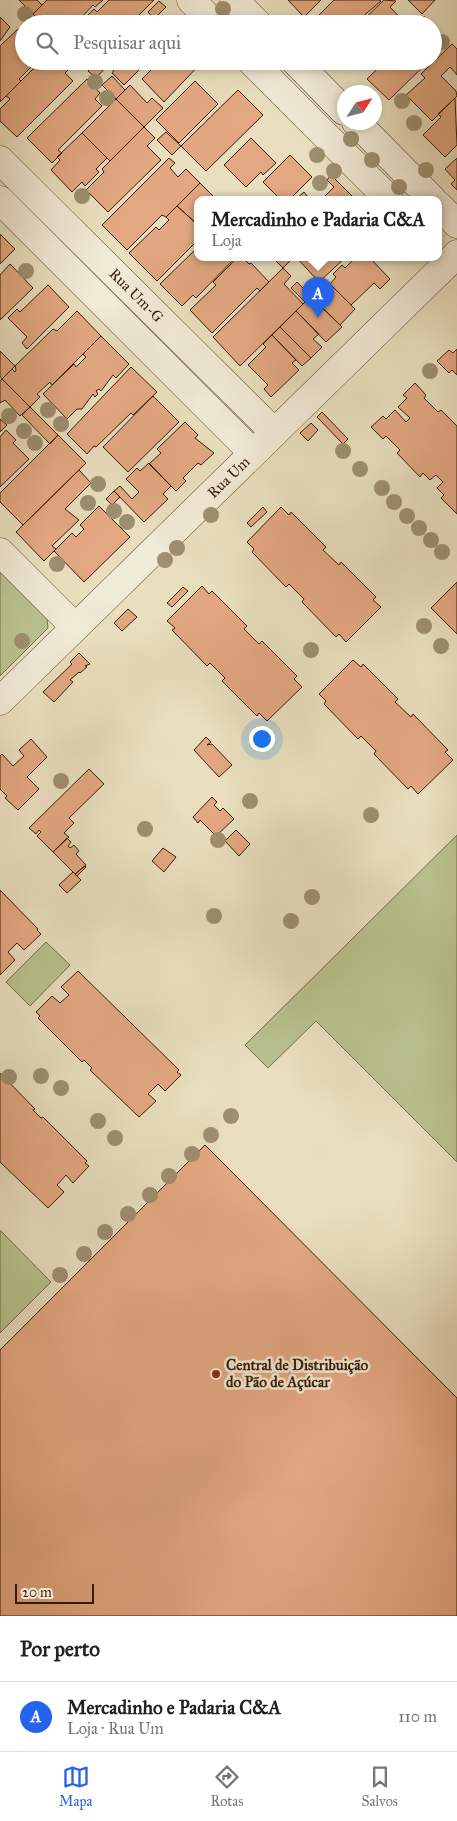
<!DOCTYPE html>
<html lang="pt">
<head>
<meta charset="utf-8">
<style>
  :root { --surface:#fff; --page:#f2f2f2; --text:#222; --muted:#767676; --line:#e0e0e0; --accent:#2563eb }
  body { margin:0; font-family:"IM FELL Great Primer",serif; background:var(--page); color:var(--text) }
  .compass { position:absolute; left:337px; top:85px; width:45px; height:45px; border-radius:50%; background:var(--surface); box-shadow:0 2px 8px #0003; rotate:54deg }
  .scale { position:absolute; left:15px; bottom:12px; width:79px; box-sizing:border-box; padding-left:5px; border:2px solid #381b05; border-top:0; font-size:14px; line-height:18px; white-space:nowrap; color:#381b05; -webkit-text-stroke:4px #f1ead5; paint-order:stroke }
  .you { position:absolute; left:261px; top:738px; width:18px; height:18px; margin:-12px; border:4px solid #fff; border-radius:50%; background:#1a73e8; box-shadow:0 0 0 8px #1a73e833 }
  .badge { display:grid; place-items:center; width:32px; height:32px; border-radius:50%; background:var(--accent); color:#fff; font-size:16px; font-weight:700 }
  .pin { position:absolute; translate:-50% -41px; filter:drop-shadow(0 1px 2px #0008) }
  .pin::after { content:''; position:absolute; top:26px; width:18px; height:15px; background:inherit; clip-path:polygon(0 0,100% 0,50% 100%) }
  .popup { position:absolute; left:194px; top:196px; width:248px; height:65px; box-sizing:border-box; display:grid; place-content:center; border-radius:10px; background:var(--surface); filter:drop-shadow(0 1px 4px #0005); font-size:16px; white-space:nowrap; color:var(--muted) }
  .popup b { font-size:19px; color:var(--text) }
  .popup::after { content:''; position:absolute; left:50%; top:100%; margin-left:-10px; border:10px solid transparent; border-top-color:var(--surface) }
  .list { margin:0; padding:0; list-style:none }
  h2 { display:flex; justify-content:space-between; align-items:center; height:65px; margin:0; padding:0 20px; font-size:21px }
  h2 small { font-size:16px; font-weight:400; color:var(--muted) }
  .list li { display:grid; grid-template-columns:32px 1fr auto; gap:15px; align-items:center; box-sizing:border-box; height:70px; padding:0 20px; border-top:1px solid var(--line) }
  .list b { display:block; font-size:19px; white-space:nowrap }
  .list p { margin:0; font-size:16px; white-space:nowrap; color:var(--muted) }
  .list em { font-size:16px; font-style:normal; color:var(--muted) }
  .icon { flex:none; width:28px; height:28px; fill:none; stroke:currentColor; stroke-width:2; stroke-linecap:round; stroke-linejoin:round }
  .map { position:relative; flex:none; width:457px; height:1616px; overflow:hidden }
  .search { position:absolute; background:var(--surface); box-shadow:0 2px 8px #0003; left:15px; right:15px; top:15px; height:55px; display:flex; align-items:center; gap:12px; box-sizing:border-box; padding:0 18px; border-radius:28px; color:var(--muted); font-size:19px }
  .sheet { height:135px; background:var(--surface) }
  nav { display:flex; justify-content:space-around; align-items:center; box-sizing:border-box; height:70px; border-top:1px solid var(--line); background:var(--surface); font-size:14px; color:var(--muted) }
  nav a { display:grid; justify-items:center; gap:2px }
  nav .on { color:var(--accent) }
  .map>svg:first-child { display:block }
  .green { fill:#b9c190; stroke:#786e4a }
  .building { fill:#e3a882; stroke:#381b05 }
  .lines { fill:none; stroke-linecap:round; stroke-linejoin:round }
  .street-casing { stroke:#644c33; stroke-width:29 }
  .street { stroke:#f1ead5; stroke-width:28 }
  .tree { fill:#9d8f6f }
  .poi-dot { fill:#8f2418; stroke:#f1ead5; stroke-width:2 }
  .labels { text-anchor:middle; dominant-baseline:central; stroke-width:5; stroke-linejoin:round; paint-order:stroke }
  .street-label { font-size:15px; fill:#381b05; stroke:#f1ead5 }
  .poi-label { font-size:15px; font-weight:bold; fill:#381b05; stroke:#f1ead5; text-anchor:start }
</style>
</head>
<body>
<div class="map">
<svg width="457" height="1616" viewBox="0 0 457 1616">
  <rect width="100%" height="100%" fill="#e9dfbe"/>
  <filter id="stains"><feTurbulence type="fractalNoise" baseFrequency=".004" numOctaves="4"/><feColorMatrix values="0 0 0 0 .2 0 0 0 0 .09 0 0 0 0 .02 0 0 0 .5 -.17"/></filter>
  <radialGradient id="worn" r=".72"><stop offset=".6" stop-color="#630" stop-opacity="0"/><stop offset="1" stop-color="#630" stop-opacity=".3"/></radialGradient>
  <path class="green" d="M0,571L47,618L48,628L0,676Z
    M457,835V1162L316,1021L268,1068L245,1045Z
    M46,942L70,965L30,1006L6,982Z
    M0,1230L51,1282L0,1333Z"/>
  <path class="building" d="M19,0H37L42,5L33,14Z
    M47,0H103L95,7L93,5L80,19L79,17L76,20L79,24H42L33,14Z
    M109,0H154L130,24H106L103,20L99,24H79L94,9L97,12Z
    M288,0H321L304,17Z
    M334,0H379L381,1L354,24H310Z
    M384,0L396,1L390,7L406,24H362L361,22Z
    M408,0H435L422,14Z
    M159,1L166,7L154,19L148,12Z
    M424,16L432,24H416Z
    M0,17L10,27L0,41Z
    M150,17L157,24H143Z
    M18,29L24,34V61H41L35,67L33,65L19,79L21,81L0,102V46Z
    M452,44L457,49V75L450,67L441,76L456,91L457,96L432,121L406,95L425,78L421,74Z
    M41,61H75L66,68L68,70L65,73L73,81L17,137L0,121V109L10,99L6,96Z
    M98,61H148L124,85L112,73L114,70L109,64L96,78L88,71Z
    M160,61H203L164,102L142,79Z
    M385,61H429L389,100L367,79Z
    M112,76L125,90L116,99L102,85Z
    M87,79L100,93L95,99L102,106L58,150L62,153L52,163L27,138Z
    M195,81L218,104L179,143L156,120Z
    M130,85L147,103L152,98L163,108L144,127L116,99Z
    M238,90L263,115L206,171L181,146Z
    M455,98L457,145L445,157L423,135L441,117L438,114Z
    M116,99L144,127L110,161L82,133Z
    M144,127L155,138L147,146L161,160L108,212L86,190L104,172L102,169Z
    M166,132L181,146L172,155L157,140Z
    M82,133L107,158L96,169L99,172L85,186L82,182L72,192L51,170L60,160L57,157Z
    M251,138L276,163L263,175L261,172L246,187L224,165Z
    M290,155L312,177L290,199H280L263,182Z
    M169,158L175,163L170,168L178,177L186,169L200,183L166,217L162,215L127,250L102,225Z
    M457,158V190L451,184L455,180L445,169Z
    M331,175L353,197L350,199H322L334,187L327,180Z
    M200,183L216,199H198V208L195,211L198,213V225L177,206Z
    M304,192L307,196L312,199H296Z
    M177,206L198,225V234L194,239L197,241L157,281L129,253L156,227L159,230L169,220L166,217Z
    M0,234L15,249L0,264Z
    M198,240V257H236L196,298L193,295L182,306L160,284L197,248L194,245Z
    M238,257H242L249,264L251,263L269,282L260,291L257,288L212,333L190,310L216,285L213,282Z
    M272,257H294L283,268Z
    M296,257H346L319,282Z
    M356,257H369L390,279L380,289L374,283L351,305L330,284L336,277L333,274L342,265L345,268Z
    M10,264L33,288L0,320V275Z
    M283,268L291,276L284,284L303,304L240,366L213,337Z
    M297,282L311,296L305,302L291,288Z
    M330,284L355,309L340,325L314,300Z
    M48,285L69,307L27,349L22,343L27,337L8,318L17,309L20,312Z
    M311,296L342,327L326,342L296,311Z
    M77,311L101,336L52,385L50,382L37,394L40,397L30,407L2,379L12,369L15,372L16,370L15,366L53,329L57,331Z
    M296,311L319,334L313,339L322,347L311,358L280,327Z
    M280,327L311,358L302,366L272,335Z
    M272,335L296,360L292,363L299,370L271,397L264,389L268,385L248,365L266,347L263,344Z
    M101,336L129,364L116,378L113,375L101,391L99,389L96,391L98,394L95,397L93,394L82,409H77L67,419L43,394L74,364L76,367L86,357L83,354Z
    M457,349V375L452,370L449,373L437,361L449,350L453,353Z
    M0,351L15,366L2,379L0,376Z
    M131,367L157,392L133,415L131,413L96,447L94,446L87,454L67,434Z
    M2,379L30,407L20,416L5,400L0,403V381Z
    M415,383L426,395L424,398L438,412L441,410L457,426V514L441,498L444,495L437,488L443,482L436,475L430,480L423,473L420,477L397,453L400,450L386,436L383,439L371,427L383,416L386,419L395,410L406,422L410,418L398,407L407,398L403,395Z
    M153,396L179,422L128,472L103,447Z
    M30,407L58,435L50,444L22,415Z
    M322,412L348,439L343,444L317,417Z
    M0,419L7,425L0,432Z
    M185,422L198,435L195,438L214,453L201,465L198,463L183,478L186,481L176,491L149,464L161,453L157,449Z
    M311,423L318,430L308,441L300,433Z
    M6,430L16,440L13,443L29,459L0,487V437Z
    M58,435L86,463L23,525L0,502V493Z
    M149,463L171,486L163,494L168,499L144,522L114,491L120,486L132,499L139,492L126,479L137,468L140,471Z
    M79,470L91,483L65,509L79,520L52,546L56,549L44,561L16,532Z
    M114,491L120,497L112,505L106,499Z
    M99,506L130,537L84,582L54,551L72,533L76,537L84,529L80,525Z
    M263,507L267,512L251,527L247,523Z
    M281,507L289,515L291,512L326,547L323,550L339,565L341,562L376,597L373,600L381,607L346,642L339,634L336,637L302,602L304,599L289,584L286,587L252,552L254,549L247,542Z
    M457,582V634L431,608Z
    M202,586L209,594L212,591L247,626L244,629L259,644L262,641L297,676L294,679L302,687L267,721L259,713L257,716L222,681L225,678L210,663L207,666L172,630L175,628L167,621Z
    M183,587L188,591L172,607L167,603Z
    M128,609L137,617L122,631L114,623Z
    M79,653L90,664L85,666L87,667L80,673L79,672L70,680L73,682L54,702L43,692L72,664L70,662Z
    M353,660L361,667L363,664L398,699L395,702L411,717L413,714L448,750L445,752L453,760L418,794L411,786L408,789L374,754L376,751L361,736L358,739L324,704L326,701L319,694Z
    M206,737L211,742L207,745L212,744L232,765L219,777L194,750Z
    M31,739L47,757L27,777L39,789L18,810L5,798L7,796L0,789V756L2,754L13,766L24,756L19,750Z
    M89,769L104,784L69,818L74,823L64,833L69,837L53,852L37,836L41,832L39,830L36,834L29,828Z
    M212,797L217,802L214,805L220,811L223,808L234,819L216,836L200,820L198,823L193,817Z
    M236,830L250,844L239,856L225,841Z
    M67,838L71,842L68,846L70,848L74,845L79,851L76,854L86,865L75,874L53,852Z
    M163,848L176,857L164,872L152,861Z
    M85,866L86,867L77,876L75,874Z
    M73,872L81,880L67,893L59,885Z
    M0,890L38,929L37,930L41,934L24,950L17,943L8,952L15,960L0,975Z
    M78,971L179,1070L177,1072L181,1075L165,1091L158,1084L148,1094L156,1101L139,1117L90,1070L92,1068L84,1060L82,1062L38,1018L40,1016L36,1012L52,996L60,1003L69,995L61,987Z
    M0,1073L35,1109L33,1110L41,1118L43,1117L87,1161L85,1163L89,1166L73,1183L66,1175L57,1185L64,1192L48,1208L0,1162Z
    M205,1145L457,1398V1616H0V1350Z"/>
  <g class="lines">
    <defs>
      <g id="street">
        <path d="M191,0L214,24"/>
        <path d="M234,0L258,24"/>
        <path d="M251,61L389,199"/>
        <path d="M295,61L344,111"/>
        <path d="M356,122L432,199"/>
        <path id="s1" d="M0,160L274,432"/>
        <path d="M0,200L253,453"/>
        <path d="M438,205L457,224"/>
        <path d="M0,552L75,627"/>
        <path id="s2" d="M0,701L457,254"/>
      </g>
    </defs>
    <use href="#street" class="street-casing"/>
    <use href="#street" class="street"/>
  </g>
  <g class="tree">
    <circle cx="223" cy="9" r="8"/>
    <circle cx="25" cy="14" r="8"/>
    <circle cx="442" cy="42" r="8"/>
    <circle cx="95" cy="82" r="8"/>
    <circle cx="107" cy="98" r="8"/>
    <circle cx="402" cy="101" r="8"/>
    <circle cx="414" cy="123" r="8"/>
    <circle cx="351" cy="139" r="8"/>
    <circle cx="317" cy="155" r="8"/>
    <circle cx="372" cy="160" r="8"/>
    <circle cx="426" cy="170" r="8"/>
    <circle cx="334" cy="171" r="8"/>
    <circle cx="320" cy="183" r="8"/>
    <circle cx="399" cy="187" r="8"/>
    <circle cx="82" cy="196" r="8"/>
    <circle cx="26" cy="271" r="8"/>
    <circle cx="430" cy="371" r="8"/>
    <circle cx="48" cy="410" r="8"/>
    <circle cx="9" cy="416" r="8"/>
    <circle cx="61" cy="424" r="8"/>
    <circle cx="24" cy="431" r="8"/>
    <circle cx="35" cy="443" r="8"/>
    <circle cx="343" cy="451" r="8"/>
    <circle cx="360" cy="469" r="8"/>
    <circle cx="98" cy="484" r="8"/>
    <circle cx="382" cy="488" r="8"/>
    <circle cx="394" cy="502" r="8"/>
    <circle cx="88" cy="503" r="8"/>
    <circle cx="114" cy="511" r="8"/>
    <circle cx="211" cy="515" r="8"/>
    <circle cx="407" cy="516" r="8"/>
    <circle cx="127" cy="522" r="8"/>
    <circle cx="419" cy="528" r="8"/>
    <circle cx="431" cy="540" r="8"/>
    <circle cx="177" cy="548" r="8"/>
    <circle cx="442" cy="552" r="8"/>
    <circle cx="165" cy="560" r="8"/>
    <circle cx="57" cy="564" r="8"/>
    <circle cx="424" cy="626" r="8"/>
    <circle cx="22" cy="641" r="8"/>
    <circle cx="441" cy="646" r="8"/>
    <circle cx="311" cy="650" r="8"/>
    <circle cx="61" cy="781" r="8"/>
    <circle cx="250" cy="801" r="8"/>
    <circle cx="371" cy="815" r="8"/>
    <circle cx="145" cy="829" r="8"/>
    <circle cx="218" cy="840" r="8"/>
    <circle cx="312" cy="897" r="8"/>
    <circle cx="214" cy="916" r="8"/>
    <circle cx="291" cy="921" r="8"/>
    <circle cx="41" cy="1076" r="8"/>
    <circle cx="9" cy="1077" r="8"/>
    <circle cx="61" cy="1088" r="8"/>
    <circle cx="231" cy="1116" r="8"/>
    <circle cx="98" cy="1121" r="8"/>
    <circle cx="211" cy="1135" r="8"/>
    <circle cx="115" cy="1138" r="8"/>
    <circle cx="192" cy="1154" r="8"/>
    <circle cx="169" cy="1176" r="8"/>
    <circle cx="150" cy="1195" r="8"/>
    <circle cx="128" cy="1214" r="8"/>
    <circle cx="105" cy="1232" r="8"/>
    <circle cx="84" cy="1254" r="8"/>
    <circle cx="60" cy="1275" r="8"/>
  </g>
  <circle class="poi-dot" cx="216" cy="1374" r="5"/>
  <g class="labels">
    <g class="street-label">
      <text stroke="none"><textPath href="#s1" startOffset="192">Rua Um-G</textPath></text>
      <text stroke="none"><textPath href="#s2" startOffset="320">Rua Um</textPath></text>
    </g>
    <g class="poi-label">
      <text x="226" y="1365">Central de Distribuição<tspan x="226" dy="17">do Pão de Açúcar</tspan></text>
    </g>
  </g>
  <rect width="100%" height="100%" filter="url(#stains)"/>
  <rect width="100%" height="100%" fill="url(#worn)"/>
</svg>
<svg class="compass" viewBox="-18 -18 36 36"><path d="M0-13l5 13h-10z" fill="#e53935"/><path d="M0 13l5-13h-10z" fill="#767676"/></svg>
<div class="scale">20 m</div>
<div class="you"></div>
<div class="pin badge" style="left:318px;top:318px">A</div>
<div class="popup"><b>Mercadinho e Padaria C&amp;A</b>Loja</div>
<div class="search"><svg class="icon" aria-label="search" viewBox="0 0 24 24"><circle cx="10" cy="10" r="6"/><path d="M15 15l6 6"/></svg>Pesquisar aqui</div>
</div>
<section class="sheet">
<h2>Por perto<small></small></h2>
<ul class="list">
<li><span class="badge">A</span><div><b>Mercadinho e Padaria C&amp;A</b><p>Loja · Rua Um</p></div><em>110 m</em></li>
</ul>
</section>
<nav>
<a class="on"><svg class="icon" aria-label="map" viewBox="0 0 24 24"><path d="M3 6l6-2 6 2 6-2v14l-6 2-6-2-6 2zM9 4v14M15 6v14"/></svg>Mapa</a>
<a><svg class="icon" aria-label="directions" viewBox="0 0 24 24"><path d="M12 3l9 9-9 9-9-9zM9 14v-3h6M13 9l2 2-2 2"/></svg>Rotas</a>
<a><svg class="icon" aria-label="saved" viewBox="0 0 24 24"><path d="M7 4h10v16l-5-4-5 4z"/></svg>Salvos</a>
</nav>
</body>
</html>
